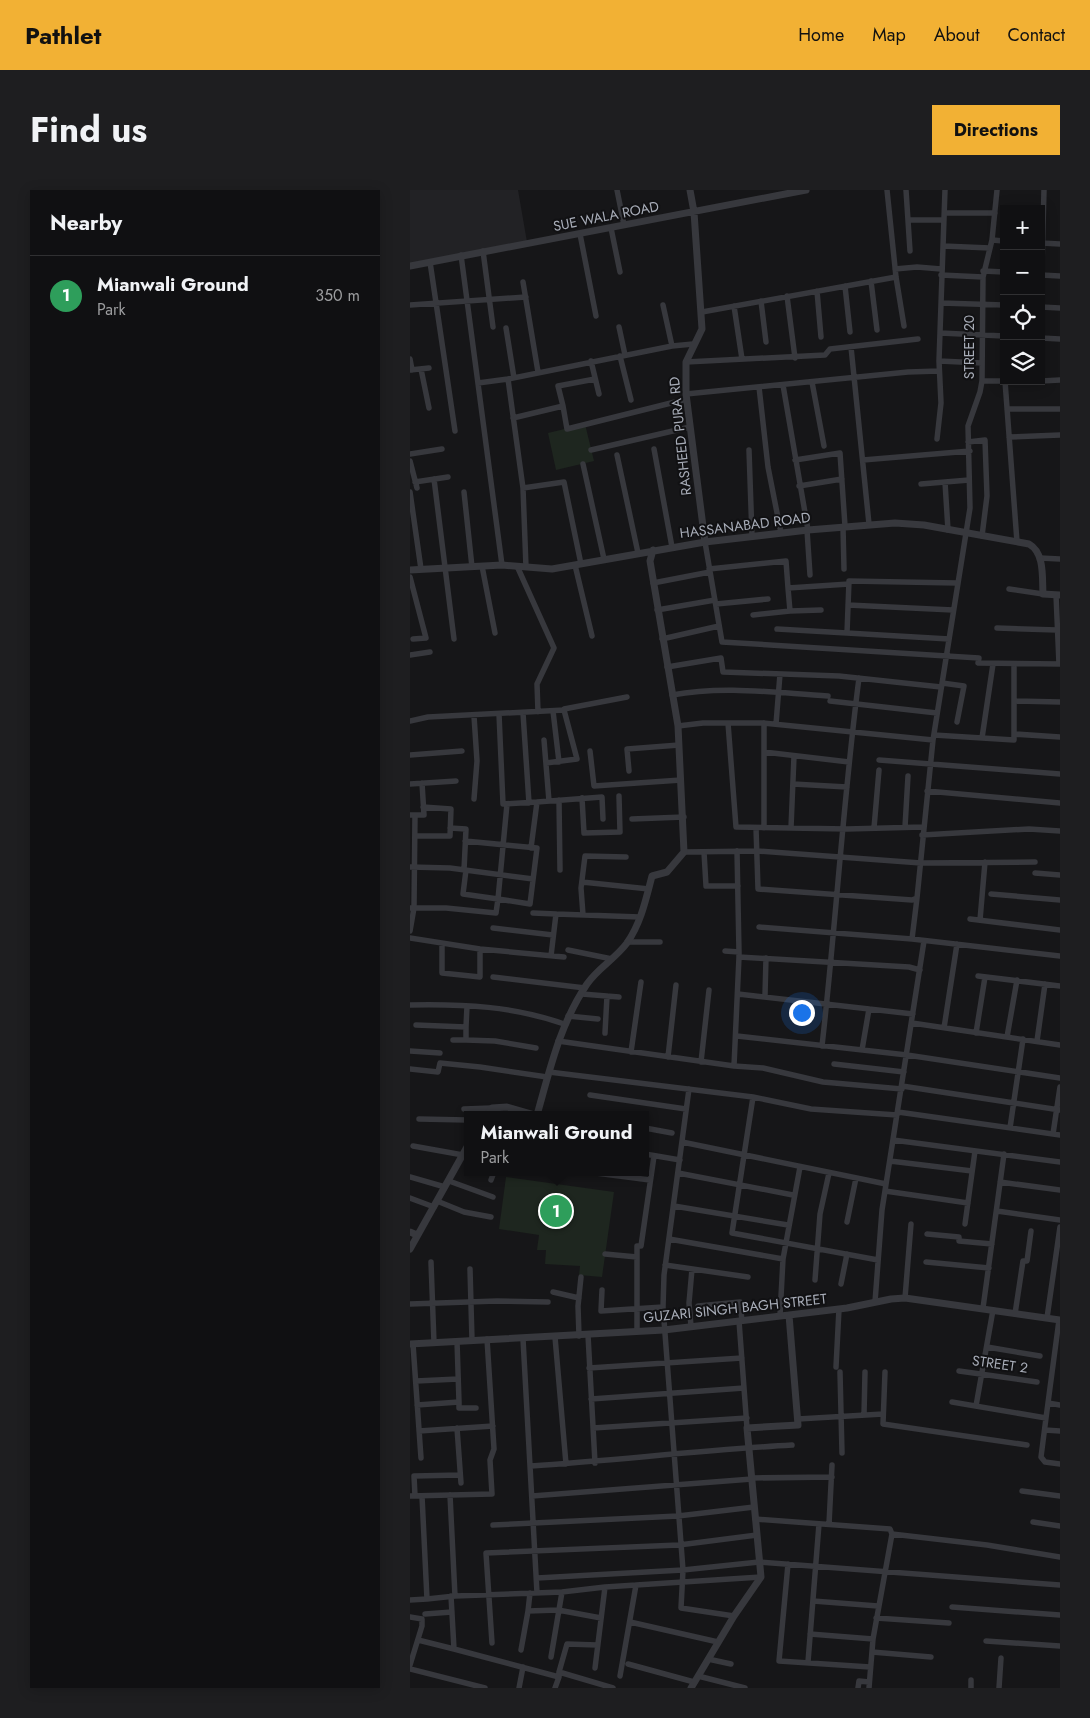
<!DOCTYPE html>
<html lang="en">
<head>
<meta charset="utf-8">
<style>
  :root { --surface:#101012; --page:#1e1e20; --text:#f1f3f6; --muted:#9c9d9f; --line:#303032; --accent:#f2b134 }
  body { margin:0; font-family:Jost,sans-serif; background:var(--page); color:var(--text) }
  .controls { position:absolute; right:15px; top:15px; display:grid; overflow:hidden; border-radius:0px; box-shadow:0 2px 12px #0003 }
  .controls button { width:45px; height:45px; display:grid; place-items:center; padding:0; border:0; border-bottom:1px solid var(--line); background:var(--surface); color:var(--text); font:25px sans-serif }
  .you { position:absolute; left:391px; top:822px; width:18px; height:18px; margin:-12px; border:4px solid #fff; border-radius:50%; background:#1a73e8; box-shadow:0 0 0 8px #1a73e833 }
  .badge { display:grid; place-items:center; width:32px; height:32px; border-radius:50%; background:var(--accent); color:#fff; font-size:16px; font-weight:700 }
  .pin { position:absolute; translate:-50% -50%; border:2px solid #fff; box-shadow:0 1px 5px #0006 }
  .popup { position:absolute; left:54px; top:921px; width:185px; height:65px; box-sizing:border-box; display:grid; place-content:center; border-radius:0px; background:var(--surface); filter:drop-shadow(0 1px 4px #0005); font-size:16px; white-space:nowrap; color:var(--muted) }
  .popup b { font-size:19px; color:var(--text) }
  .popup::after { content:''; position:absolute; left:50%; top:100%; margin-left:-10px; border:10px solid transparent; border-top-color:var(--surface) }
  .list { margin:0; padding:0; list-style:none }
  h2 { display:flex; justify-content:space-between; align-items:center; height:65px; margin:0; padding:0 20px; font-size:21px }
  h2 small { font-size:16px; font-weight:400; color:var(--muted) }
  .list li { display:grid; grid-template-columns:32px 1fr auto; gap:15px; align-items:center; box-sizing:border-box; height:80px; padding:0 20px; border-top:1px solid var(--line) }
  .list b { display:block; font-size:19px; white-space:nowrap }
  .list p { margin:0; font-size:16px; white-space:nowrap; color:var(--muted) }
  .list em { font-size:16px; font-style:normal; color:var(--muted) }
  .icon { flex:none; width:28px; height:28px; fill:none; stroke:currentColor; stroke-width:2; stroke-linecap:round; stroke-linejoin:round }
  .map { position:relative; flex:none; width:650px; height:1498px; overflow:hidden; border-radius:0px }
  header { display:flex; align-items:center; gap:30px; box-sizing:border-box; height:70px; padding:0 25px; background:var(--accent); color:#111 }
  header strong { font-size:24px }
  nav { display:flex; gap:28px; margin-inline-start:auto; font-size:18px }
  .intro { display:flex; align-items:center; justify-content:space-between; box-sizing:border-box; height:120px; padding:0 30px }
  h1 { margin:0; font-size:35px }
  .button { padding:12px 22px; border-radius:0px; background:var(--accent); color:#111; font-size:18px; font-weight:700 }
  main { display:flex; gap:30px; padding:0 30px }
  aside { flex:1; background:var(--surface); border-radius:0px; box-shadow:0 2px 12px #0003 }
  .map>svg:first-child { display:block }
  .built { fill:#222225 }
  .green { fill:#1e261f }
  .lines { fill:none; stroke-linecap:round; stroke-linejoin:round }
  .minor { stroke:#37383d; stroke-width:5.5 }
  .tertiary { stroke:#37383d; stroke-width:7 }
  .labels { text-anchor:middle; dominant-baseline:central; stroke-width:4; stroke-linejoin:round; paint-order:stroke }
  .street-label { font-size:14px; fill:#a8adb8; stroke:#111113 }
</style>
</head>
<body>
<header>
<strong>Pathlet</strong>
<nav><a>Home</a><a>Map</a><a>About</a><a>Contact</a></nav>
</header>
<div class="intro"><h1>Find us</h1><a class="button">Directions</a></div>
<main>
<aside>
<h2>Nearby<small></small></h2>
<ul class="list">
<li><span class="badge" style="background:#2e9e5b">1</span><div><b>Mianwali Ground</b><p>Park</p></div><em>350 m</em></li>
</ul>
</aside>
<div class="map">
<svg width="650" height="1498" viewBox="0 0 650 1498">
  <rect width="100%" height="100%" fill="#161618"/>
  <path class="built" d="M0,0H108L117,52L0,77Z"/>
  <path class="green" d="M175,234L184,271L146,280L138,243Z
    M96,987L204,1002L192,1087L169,1085L170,1076L135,1074L136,1060H127L129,1045L89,1039Z"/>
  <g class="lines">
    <path class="minor" d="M207,0L214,35
      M477,0L486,87L494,136
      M496,0L500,61
      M535,23H585
      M498,30H534
      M201,38L210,82
      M170,44L186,126
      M582,50L594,51
      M631,53L650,54
      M533,56L580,58
      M73,61L83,137
      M51,65L92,375
      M20,72L45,241
      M485,79L507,77L531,79
      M573,81L594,82
      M531,85L573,87
      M631,85L650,86
      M461,91L467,140
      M113,92L128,182
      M435,96L440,142
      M407,101L411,147
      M377,106L385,168
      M351,111L356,152
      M531,113L594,115
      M0,115L116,107
      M253,115L262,156
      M631,115L634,0
      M324,116L332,169
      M631,117L650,118
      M292,122L486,87
      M209,137L215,165
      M96,138L104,188
      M530,143L594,146
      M631,148L650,149
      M441,157L459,334
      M210,166L221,210
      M0,169L2,180
      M181,171L189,204
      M529,171L572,173
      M276,172L415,165L420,159L508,149
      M11,179L19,218
      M0,180L19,178
      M572,191H594
      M595,191L607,352
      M631,191L650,190
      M402,192L414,256
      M68,193L98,189
      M373,195L398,340
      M349,197L358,277L371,343
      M276,204L498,182L529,181
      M153,216L148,196L185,189
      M597,219H650
      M103,228L153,216L157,239L277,209
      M599,247L650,245
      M527,249L531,213L529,171L535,0
      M558,252L575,250L577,306L572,346
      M244,259L262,357
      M181,260L280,237
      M339,260L342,346
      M0,264L32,259
      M207,265L228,363
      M385,270L430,263L435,336
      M453,270L560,261
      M0,271L7,298
      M173,274L194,369
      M24,289L44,449
      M5,292L38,287
      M535,292L538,340
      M511,294L559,290
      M389,296L432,289
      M113,298L154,292L171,374
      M0,302L11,379
      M54,302L62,377
      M433,337L434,379
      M397,340L400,385
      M295,352L312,452L569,468L568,473L650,474
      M630,368L650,369
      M165,375L182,446
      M72,376L85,443
      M107,376L144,458L127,494L128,522
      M116,377L113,298L98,189L262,156L283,154
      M299,379L376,371L378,398L439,394
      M0,387L16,448L3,449
      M243,393L300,382
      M378,398L380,421L411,420
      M599,399L633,404
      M646,405L649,474
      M306,414L358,409
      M438,415L543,420
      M247,420L305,410
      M343,425L380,421
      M587,438L647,440
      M367,439L437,443
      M252,449L309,436
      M539,449L437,443L439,391L547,393
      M0,465L20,462
      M257,477L311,468L313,482L429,486L531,497
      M532,493L554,496L547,532
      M262,505C314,495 366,503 418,506
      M420,511L527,523
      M604,511L650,512
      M143,521L149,572
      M113,523L119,613
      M89,524L93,614L127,612
      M0,531L18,527L154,520V519L217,507
      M318,533L326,637L437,639L513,637
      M366,534L370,484
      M268,536L293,533H353L523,550
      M604,544L650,547
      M524,545L604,550V474
      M572,548L583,474
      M134,550L139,611
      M180,561L184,596L271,590
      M354,562L439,572
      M0,565L52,561
      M469,570L650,584
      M136,573L167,569L154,520
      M219,581L217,559L269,555
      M0,594L46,591
      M383,594L437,597
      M517,601L650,613
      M172,608L174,643L210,642L209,606
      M64,609L67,571L64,526
      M149,610L150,680
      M0,625H14L12,593
      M222,629L274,627
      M495,637L498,586
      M40,638L56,639L54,680
      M346,638L348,699L502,710L507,708L523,550L560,318L558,236L570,202L572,191L573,87L582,50L587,0
      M354,638V533
      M381,638L384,566
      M464,638L469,580
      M512,645L619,639L650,641
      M5,646H40L41,619L13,617
      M121,658L127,612L192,607L193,629
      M327,661L329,762
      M274,662L347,661L511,673L625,672
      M294,662L296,696H328
      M0,677L40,678L123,689
      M56,680L53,704L88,709L97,614
      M625,683L650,685
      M172,692L239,699
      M581,704L650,710
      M507,708L502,749L650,766
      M0,718H36L86,723L88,709L120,714L127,658L55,651
      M123,723L146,724L141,766
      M146,724L230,727
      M173,725L171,698L175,666L216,667
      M560,729L650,740
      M570,730L575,672
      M349,737L502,749
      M83,738L143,745
      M0,741L4,718L5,625
      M0,748L70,759L154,767
      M217,752H250
      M32,753V783L70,787V759
      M158,760L202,769
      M315,761L329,762V767L499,777L510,780
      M329,767L324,876L353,878L413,892L492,899
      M568,786L650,796
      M83,787L175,798
      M172,804L209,807
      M328,804L503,824
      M355,805L356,768
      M0,815C54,814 103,816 154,834
      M158,826L188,829
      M502,833L650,855
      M6,835L56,837L57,816
      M534,838L547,754
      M195,843L197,806
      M566,843L575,787
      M327,846L497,865L650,888
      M597,847L607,790
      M43,850H56V837
      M56,850L85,851L126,858
      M148,851L324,876
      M627,851L635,794
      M412,856C426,733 433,611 449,488
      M452,860L459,819
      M0,861L30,863
      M221,862L231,792
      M258,867L266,795
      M291,872L299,800
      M424,874L494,882
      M0,879L28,882L30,873L70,877L137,887
      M139,882L343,907L401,919L487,925
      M492,896L650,920
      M279,899L254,1085L253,1117L273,1380L271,1418L324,1426
      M180,905L276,919
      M343,907L322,1043L468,1070
      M54,919L82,918
      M488,922L650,945
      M9,929L57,930
      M235,938L262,943
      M600,938L613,849
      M643,944L650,897
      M483,950L650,972
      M272,952L476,994
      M3,956L53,965
      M235,964L270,970
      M480,971L562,981
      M178,982L240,990
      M268,983L383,1005
      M0,987L35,997
      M81,990L84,982
      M39,991L83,1007
      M590,992L650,1000
      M475,1001L558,1013
      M0,1008L24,1017
      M27,1011L54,1022L81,1027
      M264,1016L378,1035
      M587,1021L650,1030
      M437,1032L446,988
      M555,1034L565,961
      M517,1044L549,1047V1051L582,1054
      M259,1049L373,1069
      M195,1064L227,1067
      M21,1072L24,1153
      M516,1072L579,1078
      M255,1075L338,1087
      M60,1079L62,1150
      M405,1090L410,1024L419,983
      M431,1094L437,1064
      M192,1100L191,1121L253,1117
      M143,1102L169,1108
      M495,1108L501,1034
      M465,1112L472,1020L514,751
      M0,1114L87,1111L138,1112
      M288,1116L330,1112L332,1131
      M573,1118L594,964
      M605,1124L613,1071H617L621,1041
      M370,1126L373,1069L390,977
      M637,1128L650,1037
      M329,1131L337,1238
      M281,1136L279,1113L282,1079
      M227,1141V1056H231L244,966
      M178,1145L185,1273
      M169,1146L168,1116L171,1087
      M145,1147L156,1274
      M113,1149L127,1403
      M47,1151L49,1212
      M3,1154L11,1268
      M577,1157L630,1166
      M426,1177L429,1119
      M179,1178L332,1168
      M549,1181L627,1192
      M430,1182L432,1263
      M475,1182L473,1234L617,1255
      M6,1191L48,1189
      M181,1209L334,1198
      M542,1212L636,1228L631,1267L635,1272L650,1274
      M638,1213L650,1215
      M7,1215L49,1212V1218H66
      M566,1216L583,1120
      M454,1225L455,1182
      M636,1228L649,1130
      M388,1229L473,1224
      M47,1238L51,1293
      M183,1238L337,1228
      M635,1240L650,1241
      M9,1241L83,1236
      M121,1276C208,1270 295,1260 382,1255
      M342,1288L422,1287
      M612,1301L650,1306
      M0,1306L82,1304L80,1270L84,1259L77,1149
      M5,1306L4,1286L50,1285
      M122,1306L342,1289
      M345,1329L480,1339L482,1344L577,1355L650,1367
      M623,1332L650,1336
      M419,1334L422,1275
      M83,1335L268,1326L344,1317
      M378,1374L369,1471L460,1477
      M127,1388L273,1380L349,1372L650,1395
      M41,1406L44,1459L149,1487V1482L203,1498
      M45,1406L152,1402L195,1397L351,1387
      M17,1409L45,1406L40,1305
      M0,1410L17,1409L12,1306
      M403,1411L468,1416
      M542,1417L650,1425
      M118,1421L120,1403
      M15,1424L42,1422
      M0,1427L12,1429V1436L0,1475
      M466,1428L539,1433
      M220,1432L308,1452
      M400,1444L463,1449
      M8,1450L44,1459
      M576,1451L650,1456
      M82,1453L76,1363L269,1355L347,1345
      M111,1460L118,1421L148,1420L191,1428
      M462,1462L521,1467
      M141,1467L152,1402
      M298,1469L321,1474
      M398,1472L409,1334
      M218,1474L284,1492
      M185,1478L195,1397
      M0,1479L75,1498
      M149,1482L157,1454L187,1455
      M210,1486L226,1395
      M288,1486L335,1498
      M109,1498L113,1477
      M145,1498L149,1487
      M448,1498L449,1491L459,1492
      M459,1498L463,1449L482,1344
      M561,1498V1490
      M589,1498L591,1468"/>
    <path class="tertiary" d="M280,0L284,22L292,139L276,172V204L295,352
      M0,76L396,0
      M0,380L92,375L142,379L295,352L398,340L485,333L514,335L619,354C635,363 632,388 633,404L650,405
      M77,925L82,918L97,917L125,925
      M127,925C140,879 150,834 177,794C188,778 205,769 217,753C231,733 236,709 242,686L257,682L274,662L268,536L240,371L243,360
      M0,1042L7,1045
      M0,1059L57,957
      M0,1154L254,1140L437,1118L481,1109L495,1108L650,1130
      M281,1498L324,1426L351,1387L337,1238L388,1235L379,1125"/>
  </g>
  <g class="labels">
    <g class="street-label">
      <text transform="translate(196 26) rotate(-11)">SUE WALA ROAD</text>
      <text transform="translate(559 157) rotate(-90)">STREET 20</text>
      <text transform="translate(270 246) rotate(-96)">RASHEED PURA RD</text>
      <text transform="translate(335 335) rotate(-7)">HASSANABAD ROAD</text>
      <text transform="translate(325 1118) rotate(-6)">GUZARI SINGH BAGH STREET</text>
      <text transform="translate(590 1174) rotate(8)">STREET 2</text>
    </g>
  </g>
</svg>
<div class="controls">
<button>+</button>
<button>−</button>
<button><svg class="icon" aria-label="locate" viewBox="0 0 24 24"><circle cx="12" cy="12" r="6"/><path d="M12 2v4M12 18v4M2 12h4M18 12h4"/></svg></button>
<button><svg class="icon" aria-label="layers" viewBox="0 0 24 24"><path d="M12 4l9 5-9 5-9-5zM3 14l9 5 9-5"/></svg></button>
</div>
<div class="you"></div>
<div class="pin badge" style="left:146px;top:1021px;background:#2e9e5b">1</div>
<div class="popup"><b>Mianwali Ground</b>Park</div>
</div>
</main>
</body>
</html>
